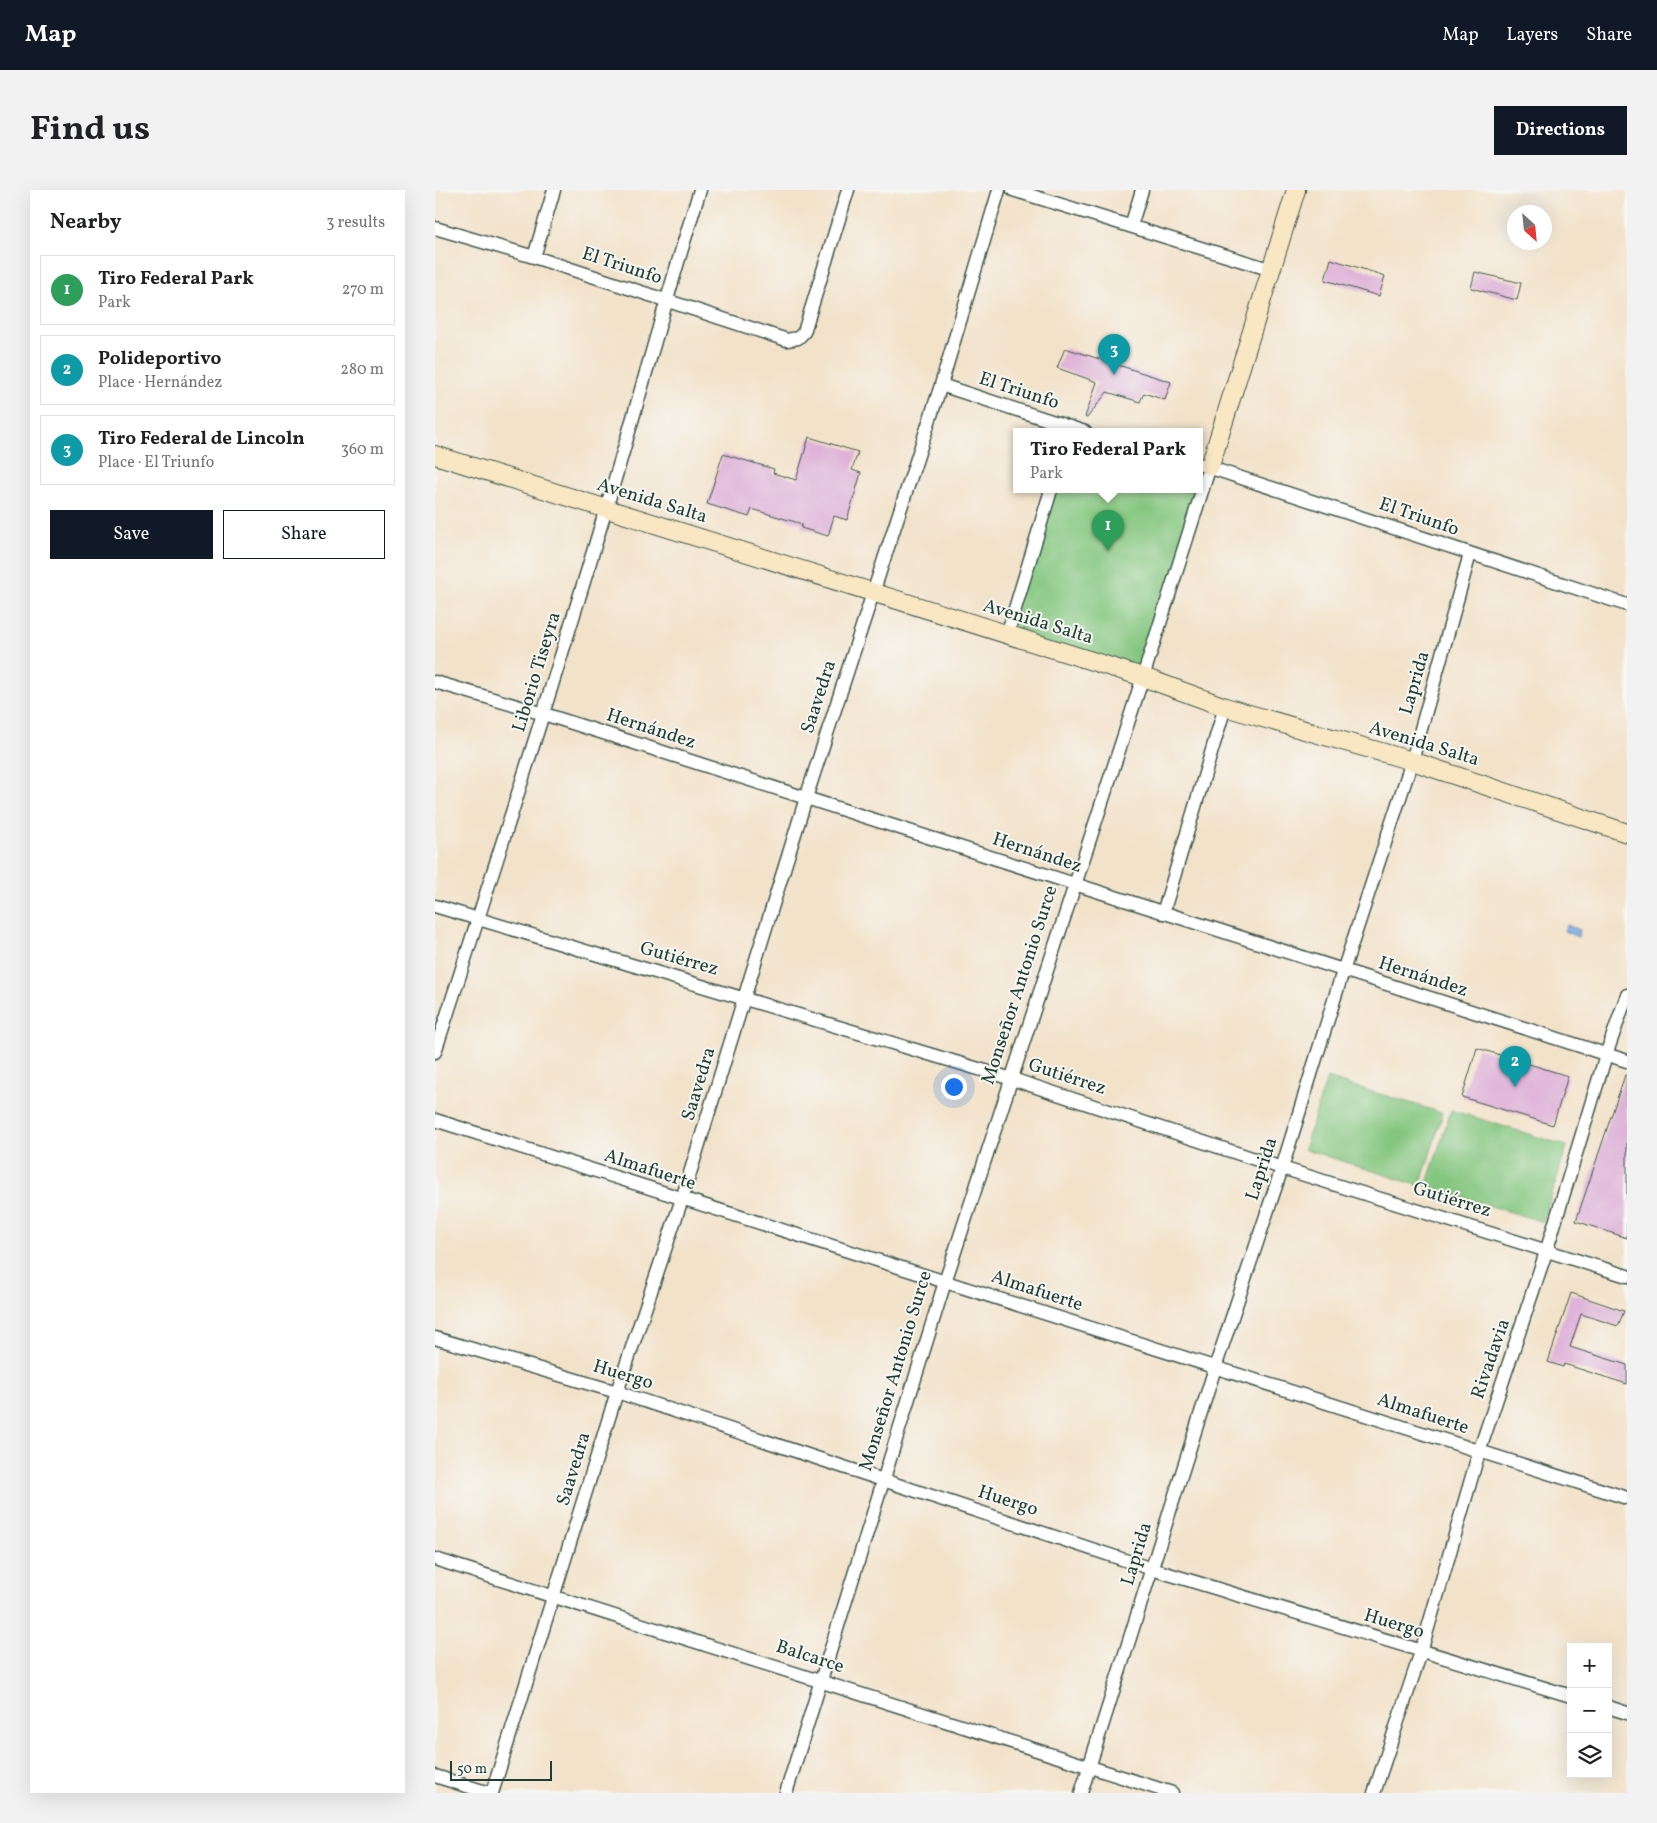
<!DOCTYPE html>
<html lang="en">
<head>
<meta charset="utf-8">
<style>
  :root { --surface:#fff; --page:#f2f2f2; --text:#202124; --muted:#757577; --line:#e0e0e0; --accent:#111827 }
  body { margin:0; font-family:Vollkorn,serif; background:var(--page); color:var(--text) }
  .controls { position:absolute; right:15px; bottom:15px; display:grid; overflow:hidden; border-radius:0px; box-shadow:0 5px 20px #0002 }
  .controls button { width:45px; height:45px; display:grid; place-items:center; padding:0; border:0; border-bottom:1px solid var(--line); background:var(--surface); color:var(--text); font:25px sans-serif }
  .compass { position:absolute; left:1072px; top:15px; width:45px; height:45px; border-radius:50%; background:var(--surface); box-shadow:0 5px 20px #0002; rotate:153deg }
  .scale { position:absolute; left:15px; bottom:12px; width:102px; box-sizing:border-box; padding-left:5px; border:2px solid #1f3d34; border-top:0; font-size:14px; line-height:18px; white-space:nowrap; color:#1f3d34; -webkit-text-stroke:4px #f6f6f2; paint-order:stroke }
  .you { position:absolute; left:518px; top:896px; width:18px; height:18px; margin:-12px; border:4px solid #fff; border-radius:50%; background:#1a73e8; box-shadow:0 0 0 8px #1a73e833 }
  .badge { display:grid; place-items:center; width:32px; height:32px; border-radius:50%; background:var(--accent); color:#fff; font-size:16px; font-weight:700 }
  .pin { position:absolute; translate:-50% -41px; filter:drop-shadow(0 1px 2px #0008) }
  .pin::after { content:''; position:absolute; top:26px; width:18px; height:15px; background:inherit; clip-path:polygon(0 0,100% 0,50% 100%) }
  .popup { position:absolute; left:578px; top:238px; width:190px; height:65px; box-sizing:border-box; display:grid; place-content:center; border-radius:0px; background:var(--surface); filter:drop-shadow(0 1px 4px #0005); font-size:16px; white-space:nowrap; color:var(--muted) }
  .popup b { font-size:19px; color:var(--text) }
  .popup::after { content:''; position:absolute; left:50%; top:100%; margin-left:-10px; border:10px solid transparent; border-top-color:var(--surface) }
  .list { margin:0; padding:0; list-style:none }
  h2 { display:flex; justify-content:space-between; align-items:center; height:65px; margin:0; padding:0 20px; font-size:21px }
  h2 small { font-size:16px; font-weight:400; color:var(--muted) }
  .list li { display:grid; grid-template-columns:32px 1fr auto; gap:15px; align-items:center; box-sizing:border-box; height:70px; margin:0 10px 10px; padding:0 10px; border:1px solid var(--line); border-radius:0px }
  .list b { display:block; font-size:19px; white-space:nowrap }
  .list p { margin:0; font-size:16px; white-space:nowrap; color:var(--muted) }
  .list em { font-size:16px; font-style:normal; color:var(--muted) }
  .actions { display:flex; gap:10px; padding:15px 20px }
  .actions a { flex:1; padding:11px 0; border:1px solid var(--accent); border-radius:0px; text-align:center; font-size:18px; color:var(--accent) }
  .actions .main { background:var(--accent); color:#fff }
  .icon { flex:none; width:28px; height:28px; fill:none; stroke:currentColor; stroke-width:2; stroke-linecap:round; stroke-linejoin:round }
  .map { position:relative; flex:none; width:1192px; height:1603px; overflow:hidden; border-radius:0px }
  header { display:flex; align-items:center; gap:30px; box-sizing:border-box; height:70px; padding:0 25px; background:var(--accent); color:#fff }
  header strong { font-size:24px }
  nav { display:flex; gap:28px; margin-inline-start:auto; font-size:18px }
  .intro { display:flex; align-items:center; justify-content:space-between; box-sizing:border-box; height:120px; padding:0 30px }
  h1 { margin:0; font-size:35px }
  .button { padding:12px 22px; border-radius:0px; background:var(--accent); color:#fff; font-size:18px; font-weight:700 }
  main { display:flex; gap:30px; padding:0 30px }
  aside { flex:1; background:var(--surface); border-radius:0px; box-shadow:0 5px 20px #0002 }
  .map>svg:first-child { display:block }
  .green { fill:#84c67f; stroke:#52825a }
  .water { fill:#7aade7; stroke:#4c758e }
  .building { fill:#dfb3d9 }
  .lines { fill:none; stroke-linecap:round; stroke-linejoin:round }
  .street-casing { stroke:#3f564a; stroke-width:15 }
  .secondary-casing { stroke:#3f564a; stroke-width:20 }
  .street { stroke:#fff; stroke-width:12 }
  .secondary { stroke:#f9e7c3; stroke-width:18 }
  .labels { text-anchor:middle; dominant-baseline:central; stroke-width:4; stroke-linejoin:round; paint-order:stroke }
  .street-label { font-size:19px; fill:#1f3d34; stroke:#f6f6f2 }
</style>
</head>
<body>
<header>
<strong>Map</strong>
<nav><a>Map</a><a>Layers</a><a>Share</a></nav>
</header>
<div class="intro"><h1>Find us</h1><a class="button">Directions</a></div>
<main>
<aside>
<h2>Nearby<small>3 results</small></h2>
<ul class="list">
<li><span class="badge" style="background:#2e9e5b">1</span><div><b>Tiro Federal Park</b><p>Park</p></div><em>270 m</em></li>
<li><span class="badge" style="background:#0f9aa8">2</span><div><b>Polideportivo</b><p>Place · Hernández</p></div><em>280 m</em></li>
<li><span class="badge" style="background:#0f9aa8">3</span><div><b>Tiro Federal de Lincoln</b><p>Place · El Triunfo</p></div><em>360 m</em></li>
</ul>
<div class="actions"><a class="main">Save</a><a>Share</a></div>
</aside>
<div class="map">
<svg width="1192" height="1603" viewBox="0 0 1192 1603">
  <rect width="100%" height="100%" fill="#f6f6f2"/>
  <filter id="ink" filterUnits="userSpaceOnUse"><feTurbulence type="fractalNoise" baseFrequency=".02" numOctaves="2"/><feDisplacementMap in="SourceGraphic" scale="10" xChannelSelector="R" yChannelSelector="G"/><feConvolveMatrix kernelMatrix="1 2 1 2 8 2 1 2 1" color-interpolation-filters="sRGB"/></filter>
  <filter id="wash" filterUnits="userSpaceOnUse"><feTurbulence type="fractalNoise" baseFrequency=".0096" numOctaves="4" result="noise"/><feDisplacementMap in="SourceGraphic" scale="20" xChannelSelector="R" yChannelSelector="G"/><feGaussianBlur stdDeviation="1.12" result="paint"/><feColorMatrix in="noise" values="0 0 0 0 0 0 0 0 0 0 0 0 0 0 0 0 0 1.4 0 .05"/><feComposite in="paint" operator="in"/></filter>
  <g filter="url(#wash)">
    <rect width="100%" height="100%" fill="#f3e2ca"/>
    <path class="green" d="M764,274L775,276L708,487L572,445L616,300H764Z
      M892,888L1008,923L985,996L869,959Z
      M1016,920L1132,956L1108,1032L991,996Z"/>
    <path class="water" d="M1132,735L1145,740L1143,747L1129,741Z"/>
    <g id="blocks">
      <path class="building" d="M896,69L950,86L944,106L890,90Z
        M1040,82L1086,93L1082,110L1036,98Z
        M630,158L736,192L730,210L709,203L705,212L672,202L652,228L650,227L662,192L622,178Z
        M374,247L423,262L417,280L426,283L412,330L399,326L393,346L366,338L367,334L317,319L314,327L272,314L288,264L339,279L338,283L361,290Z
        M1042,858L1133,886L1118,935L1027,907Z
        M1190,885L1192,886V1048L1141,1031Z
        M1136,1103L1189,1121L1183,1136L1146,1124L1135,1157L1192,1175V1194L1129,1174L1128,1177L1113,1172Z"/>
    </g>
  </g>
  <g filter="url(#ink)">
    <use href="#blocks" fill-opacity="0" stroke="#3f564a" stroke-width="1"/>
    <g class="lines">
      <defs>
        <path id="street" d="M578,0L837,80
          M696,36L707,0
          M0,38L99,67L352,150L363,148L369,142L413,0
          M99,67L119,0
          M506,195L650,242
          M764,274L1192,415
          M572,445L616,300
          M0,492L109,524L1192,871
          M0,716L577,889L847,978L1192,1086
          M728,723L790,517
          M0,862C58,683 116,503 170,322C203,215 231,107 265,0
          M0,930L1192,1308
          M0,1148L182,1202L717,1379L1136,1506
          M0,1369L737,1603
          M1173,1517L1192,1523
          M0,1586L54,1603
          M57,1603L182,1202L247,1009L371,608L506,195L564,0
          M351,1603L510,1092L708,487L775,276
          M646,1603L780,1178L847,978L908,781L977,571L1035,364
          M939,1603L986,1462L1044,1262L1112,1059L1171,865L1192,805"/>
        <path id="secondary" d="M0,265L708,487L790,517L977,571L1192,643
          M775,276L861,0"/>
      </defs>
      <use href="#street" class="street-casing"/>
      <use href="#secondary" class="secondary-casing"/>
      <use href="#street" class="street"/>
      <use href="#secondary" class="secondary"/>
    </g>
  </g>
  <g class="labels">
    <g class="street-label">
      <text transform="translate(187 76) rotate(18)">El Triunfo</text>
      <text transform="translate(584 201) rotate(18)">El Triunfo</text>
      <text transform="translate(217 311) rotate(17)">Avenida Salta</text>
      <text transform="translate(984 327) rotate(19)">El Triunfo</text>
      <text transform="translate(603 432) rotate(17)">Avenida Salta</text>
      <text transform="translate(102 482) rotate(-73)">Liborio Tiseyra</text>
      <text transform="translate(980 493) rotate(-74)">Laprida</text>
      <text transform="translate(384 507) rotate(-72)">Saavedra</text>
      <text transform="translate(216 539) rotate(18)">Hernández</text>
      <text transform="translate(989 554) rotate(17)">Avenida Salta</text>
      <text transform="translate(602 663) rotate(18)">Hernández</text>
      <text transform="translate(244 769) rotate(16)">Gutiérrez</text>
      <text transform="translate(988 787) rotate(18)">Hernández</text>
      <text transform="translate(585 795) rotate(-72)">Monseñor Antonio Surce</text>
      <text transform="translate(632 887) rotate(18)">Gutiérrez</text>
      <text transform="translate(264 894) rotate(-73)">Saavedra</text>
      <text transform="translate(827 979) rotate(-72)">Laprida</text>
      <text transform="translate(215 980) rotate(18)">Almafuerte</text>
      <text transform="translate(1017 1010) rotate(17)">Gutiérrez</text>
      <text transform="translate(602 1101) rotate(18)">Almafuerte</text>
      <text transform="translate(1056 1169) rotate(-71)">Rivadavia</text>
      <text transform="translate(461 1181) rotate(-73)">Monseñor Antonio Surce</text>
      <text transform="translate(188 1185) rotate(17)">Huergo</text>
      <text transform="translate(988 1224) rotate(18)">Almafuerte</text>
      <text transform="translate(139 1279) rotate(-73)">Saavedra</text>
      <text transform="translate(573 1311) rotate(18)">Huergo</text>
      <text transform="translate(702 1364) rotate(-73)">Laprida</text>
      <text transform="translate(959 1434) rotate(17)">Huergo</text>
      <text transform="translate(375 1467) rotate(18)">Balcarce</text>
    </g>
  </g>
</svg>
<div class="controls">
<button>+</button>
<button>−</button>
<button><svg class="icon" aria-label="layers" viewBox="0 0 24 24"><path d="M12 4l9 5-9 5-9-5zM3 14l9 5 9-5"/></svg></button>
</div>
<svg class="compass" viewBox="-18 -18 36 36"><path d="M0-13l5 13h-10z" fill="#e53935"/><path d="M0 13l5-13h-10z" fill="#757577"/></svg>
<div class="scale">50 m</div>
<div class="you"></div>
<div class="pin badge" style="left:673px;top:361px;background:#2e9e5b">1</div>
<div class="popup"><b>Tiro Federal Park</b>Park</div>
<div class="pin badge" style="left:1080px;top:897px;background:#0f9aa8">2</div>
<div class="pin badge" style="left:679px;top:185px;background:#0f9aa8">3</div>
</div>
</main>
</body>
</html>
